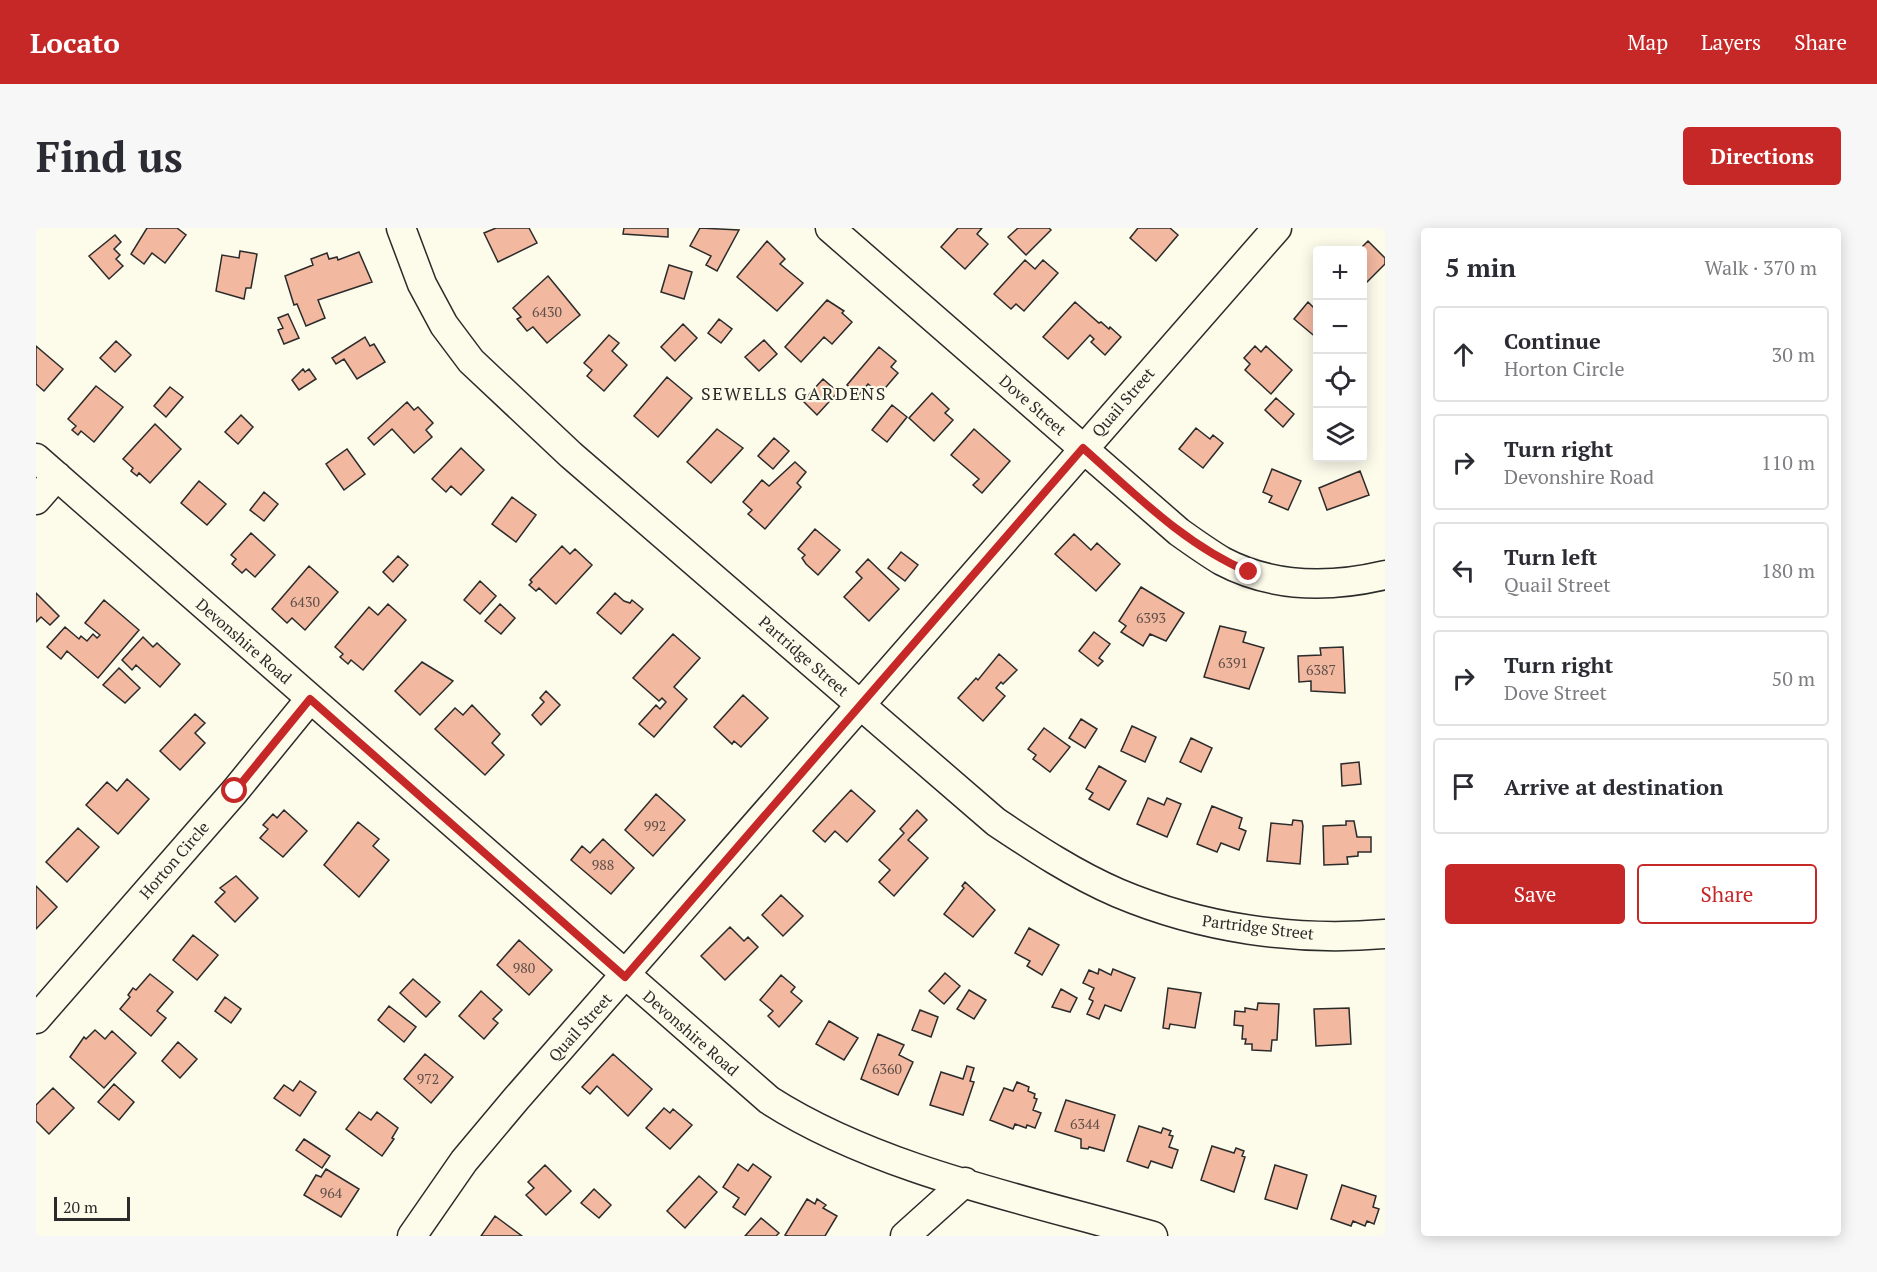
<!DOCTYPE html>
<html lang="en">
<head>
<meta charset="utf-8">
<style>
  :root { --surface:#fff; --page:#f7f7f7; --text:#2b2b33; --muted:#7c7c81; --line:#e1e1e2; --accent:#c62828 }
  body { margin:0; font-family:"PT Serif",serif; background:var(--page); color:var(--text) }
  .controls { position:absolute; right:18px; top:18px; display:grid; overflow:hidden; border-radius:6px; box-shadow:0 3px 15px #0003 }
  .controls button { width:54px; height:54px; display:grid; place-items:center; padding:0; border:0; border-bottom:2px solid var(--line); background:var(--surface); color:var(--text); font:30px sans-serif }
  .scale { position:absolute; left:18px; bottom:15px; width:76px; box-sizing:border-box; padding-left:6px; border:3px solid #2b2b2b; border-top:0; font-size:16px; line-height:21px; white-space:nowrap; color:#2b2b2b; -webkit-text-stroke:4px #fdfbea; paint-order:stroke }
  .stop { position:absolute; width:18px; height:18px; margin:-14px; border:4px solid #c62828; border-radius:50%; background:#fff }
  .stop.end { background:#c62828; border-color:#fff; box-shadow:0 2px 6px #0008 }
  .list { margin:0; padding:0; list-style:none }
  h2 { display:flex; justify-content:space-between; align-items:center; height:78px; margin:0; padding:0 24px; font-size:26px }
  h2 small { font-size:20px; font-weight:400; color:var(--muted) }
  .list li { display:grid; grid-template-columns:39px 1fr auto; gap:18px; align-items:center; box-sizing:border-box; height:96px; margin:0 12px 12px; padding:0 12px; border:2px solid var(--line); border-radius:6px }
  .list b { display:block; font-size:22px; white-space:nowrap }
  .list p { margin:0; font-size:20px; white-space:nowrap; color:var(--muted) }
  .list em { font-size:20px; font-style:normal; color:var(--muted) }
  .actions { display:flex; gap:12px; padding:18px 24px }
  .actions a { flex:1; padding:14px 0; border:2px solid var(--accent); border-radius:6px; text-align:center; font-size:21px; color:var(--accent) }
  .actions .main { background:var(--accent); color:#fff }
  .icon { flex:none; width:33px; height:33px; fill:none; stroke:currentColor; stroke-width:2; stroke-linecap:round; stroke-linejoin:round }
  .map { position:relative; flex:none; width:1349px; height:1008px; overflow:hidden; border-radius:6px }
  header { display:flex; align-items:center; gap:36px; box-sizing:border-box; height:84px; padding:0 30px; background:var(--accent); color:#fff }
  header strong { font-size:28px }
  nav { display:flex; gap:33px; margin-inline-start:auto; font-size:21px }
  .intro { display:flex; align-items:center; justify-content:space-between; box-sizing:border-box; height:144px; padding:0 36px }
  h1 { margin:0; font-size:42px }
  .button { padding:15px 27px; border-radius:6px; background:var(--accent); color:#fff; font-size:21px; font-weight:700 }
  main { display:flex; gap:36px; padding:0 36px }
  aside { flex:1; background:var(--surface); border-radius:6px; box-shadow:0 3px 15px #0003 }
  .map>svg:first-child { display:block }
  .building { fill:#f2b8a0; stroke:#2b2b2b; stroke-width:1.5 }
  .lines { fill:none; stroke-linecap:round; stroke-linejoin:round }
  .minor-casing { stroke:#2b2b2b; stroke-width:31 }
  .minor { stroke:#fdfbea; stroke-width:28 }
  .route { stroke:#c62828; stroke-width:8 }
  .labels { text-anchor:middle; dominant-baseline:central; stroke-width:4.5; stroke-linejoin:round; paint-order:stroke }
  .number-label { font-size:14px; fill:#5d4e48 }
  .street-label { font-size:16px; fill:#2b2b2b; stroke:#fdfbea }
  .neighbourhood-label { font-size:18px; letter-spacing:1.5px; fill:#2b2b2b; stroke:#fdfbea }
</style>
</head>
<body>
<header>
<strong>Locato</strong>
<nav><a>Map</a><a>Layers</a><a>Share</a></nav>
</header>
<div class="intro"><h1>Find us</h1><a class="button">Directions</a></div>
<main>
<div class="map">
<svg width="1349" height="1008" viewBox="0 0 1349 1008">
  <rect width="100%" height="100%" fill="#fdfbea"/>
  <path class="building" d="M111,0H141L150,7L129,35L116,25L108,36L95,26Z
    M460,0H493L501,15L462,34L448,5Z
    M588,0H632V9L587,6Z
    M664,0L703,2L681,43L670,37L675,28L654,18Z
    M922,0H946L941,6L952,16L929,41L905,19Z
    M982,0H1013L1015,2L990,27L972,9Z
    M1102,0H1134L1142,7L1120,33L1094,10Z
    M79,7L85,14L78,21L84,27L80,31L87,38L73,51L53,28Z
    M731,13L749,31L744,36L767,55L741,83L701,49Z
    M1332,13L1349,30V36L1327,58L1326,22H1323Z
    M204,23L221,26L215,60H210L208,71L180,63L186,27L203,30Z
    M323,24L336,54L282,72L289,90L270,98L261,76L258,77L249,48L277,37L275,31L291,25L293,31L301,29L302,32Z
    M989,32L999,41L1007,32L1022,45L988,83L980,76L975,81L958,66Z
    M633,37L656,44L648,71L625,64Z
    M512,48L544,87L511,115L497,99L491,103L481,91L485,89L477,80Z
    M791,72L808,83L806,85L816,94L796,116L788,109L765,134L749,119Z
    M1039,74L1063,95L1065,94L1073,101L1074,99L1085,109L1069,127L1055,114L1058,111L1054,107L1032,131L1007,109Z
    M1272,74L1277,79L1282,74V111L1258,91Z
    M252,86L263,110L248,116L242,102L247,100L242,90Z
    M683,91L696,101L685,115L672,105Z
    M647,96L661,110L639,133L625,119Z
    M573,107L583,115L576,123L591,137L568,163L551,148L556,142L548,135Z
    M329,109L334,118L338,116L349,134L321,151L308,131L300,136L296,130Z
    M728,112L741,126L723,143L709,129Z
    M80,113L95,127L79,144L64,130Z
    M0,118L27,141L8,163L0,156Z
    M1219,118L1225,124L1230,118L1256,142L1235,166L1209,142L1214,136L1208,130Z
    M843,119L860,133L855,139L862,145L844,166L832,156L823,167L811,157Z
    M267,141L269,144L273,141L280,151L263,162L256,152Z
    M631,149L656,170L622,209L598,188Z
    M787,151L802,164L781,187L767,173Z
    M60,158L87,179L58,214L45,203L42,207L36,202L40,198L32,191Z
    M134,159L147,169L130,189L118,178Z
    M896,165L913,181L909,185L917,192L898,213L873,190Z
    M1240,170L1258,186L1247,199L1229,182Z
    M371,174L378,182L382,179L397,195L390,202L396,209L378,225L356,201L338,217L332,210Z
    M856,177L871,189L851,214L836,202Z
    M205,187L217,199L202,216L189,204Z
    M119,196L145,221L114,255L103,245L101,248L95,243L97,240L87,231Z
    M1160,200L1174,211L1177,207L1187,215L1167,240L1143,221Z
    M681,201L707,220L675,255L651,234Z
    M938,201L974,233L946,265L937,257L943,251L915,227Z
    M738,210L753,223L737,241L722,228Z
    M425,220L448,242L425,267L415,258L410,264L396,251Z
    M311,221L329,246L308,262L290,236Z
    M759,234L770,244L761,255L765,259L729,301L712,286L716,282L707,274L726,252L733,258Z
    M1236,241L1265,253L1252,282L1233,274L1236,268L1227,264Z
    M1324,243L1333,267L1291,282L1283,260Z
    M163,253L190,276L171,297L145,275Z
    M228,264L242,276L228,293L214,282Z
    M476,269L500,287L480,314L456,296Z
    M779,301L804,322L782,347L770,336L766,330L769,327L762,321Z
    M215,305L239,327L219,349L210,341L206,345L196,336L200,331L195,327Z
    M1038,306L1055,322L1061,315L1084,336L1060,363L1019,326Z
    M526,318L534,326L539,321L556,337L520,376L503,360L500,363L493,357L496,354L494,352Z
    M865,324L882,337L869,353L852,340Z
    M362,328L372,337L357,354L347,344Z
    M832,331L863,361L833,393L808,369L826,350L820,344Z
    M273,338L302,364L269,402L256,390L251,395L236,381Z
    M444,353L460,368L444,386L428,372Z
    M1105,359L1148,385L1130,413L1114,406L1107,418L1085,404L1090,398L1083,393Z
    M0,365L23,388L14,397L5,389L0,394Z
    M579,365L588,373L594,375L596,372L607,381L585,406L561,385Z
    M68,372L103,402L62,450L31,423L25,431L11,419L29,399L43,411L45,408L51,413L57,406L61,410L64,407L49,395Z
    M352,376L370,392L327,442L315,432L312,436L304,429L307,426L299,419L333,379L342,387Z
    M464,376L479,390L465,406L449,393Z
    M1184,398L1210,404L1207,414L1228,420L1213,461L1168,449Z
    M1058,404L1074,416L1063,430L1067,433L1062,438L1043,423Z
    M637,406L664,430L638,459L651,471L618,509L603,496L620,477L624,481L630,474L626,470L623,473L597,450Z
    M107,409L117,419L121,415L144,436L124,459L100,437L96,442L86,432Z
    M1307,419L1309,465L1275,463V453L1263,454L1262,428L1285,427L1284,420Z
    M963,426L981,442L967,456L965,454L960,460L969,468L947,493L922,470L940,450L942,452Z
    M386,434L417,453L384,487L359,463Z
    M83,440L104,460L89,475L67,457Z
    M510,463L524,477L505,497L496,487L508,474L504,470Z
    M707,467L732,490L705,519L698,513L696,516L678,499Z
    M436,477L464,506L456,515L468,527L449,547L399,501L419,480L427,487Z
    M159,486L169,495L159,505L169,515L144,542L124,523Z
    M1045,491L1061,501L1049,520L1033,510Z
    M1096,498L1120,509L1109,534L1085,523Z
    M1008,500L1034,519L1014,544L997,531L1000,527L992,521Z
    M1155,510L1176,520L1165,544L1144,534Z
    M1323,534L1325,556L1306,558L1305,536Z
    M1063,538L1090,553L1073,582L1053,571L1057,565L1050,561Z
    M91,551L113,571L82,606L50,577L71,554L81,563Z
    M815,562L839,583L811,614L799,603L789,614L777,603Z
    M620,566L649,592L617,628L589,602Z
    M1112,570L1128,577L1131,570L1145,576L1131,609L1101,596Z
    M1176,578L1206,590L1203,600L1210,603L1203,622L1185,615L1181,624L1161,616Z
    M248,582L271,603L247,629L224,610L232,601L227,597L237,586L241,590Z
    M881,582L891,592L872,612L892,630L858,668L843,654L854,642L843,632L868,605L864,601Z
    M1257,592L1266,593L1267,598L1264,636L1231,633L1235,595L1256,597Z
    M1310,593H1318L1321,609H1335V624H1322V628L1311,629L1312,636L1288,637L1287,598L1310,597Z
    M322,594L343,611L337,618L353,632L323,669L288,637Z
    M42,600L63,619L31,654L10,634Z
    M567,611L598,640L575,666L535,632L546,618L554,625Z
    M200,648L222,670L199,694L179,674L189,664L184,660Z
    M929,654L959,682L937,709L908,686L928,660L926,658Z
    M0,658L21,679L0,701Z
    M745,667L767,688L747,708L726,687Z
    M694,699L708,713L712,709L722,719L689,752L665,728Z
    M993,700L1023,717L1006,747L991,738L994,733L979,725Z
    M157,707L182,727L161,752L137,732Z
    M483,712L516,742L493,767L461,737Z
    M1063,741L1075,747L1077,741L1099,750L1085,783L1069,777L1063,791L1051,786L1057,773L1053,771L1058,760L1047,755L1053,742L1062,746Z
    M909,745L924,758L908,776L893,763Z
    M114,746L137,764L121,783L130,790L115,808L84,781L94,769L92,767L97,760L100,762Z
    M745,747L759,759L755,764L766,773L743,799L732,788L737,783L724,772Z
    M377,751L404,774L390,789L364,765Z
    M1132,760L1165,765L1159,800L1134,796L1133,801L1127,800Z
    M1025,761L1041,770L1034,784L1016,779Z
    M933,762L950,772L938,791L921,781Z
    M445,763L466,782L457,791L462,795L448,811L423,788Z
    M189,769L205,781L195,795L179,783Z
    M1222,775L1243,776L1241,812H1236L1235,823L1216,822V816H1209L1210,811H1206L1207,798L1198,797L1199,783L1209,784V780L1221,782Z
    M353,778L380,799L368,814L342,792Z
    M1313,780L1315,816L1280,818L1278,781Z
    M884,782L902,789L895,809L876,802Z
    M793,793L822,810L808,832L780,816Z
    M59,802L69,811L76,803L100,825L68,860L34,829L48,809L50,811Z
    M842,806L868,817L863,827L877,834L862,867L825,851Z
    M142,814L161,831L144,850L126,833Z
    M389,826L417,849L395,875L368,851Z
    M577,826L616,861L592,888L561,858L554,866L546,859Z
    M931,838L938,840L934,853L938,854L927,887L894,877L905,844L927,851Z
    M264,853L280,864L264,888L238,870L248,857L257,863Z
    M981,854L993,859L992,863L999,866L998,870L1001,871L997,882L1005,885L999,900L991,897L990,900L979,896L977,901L954,892L968,860L977,863Z
    M78,856L98,874L83,892L62,874Z
    M17,860L38,880L13,906L0,893V877Z
    M1030,872L1079,887L1068,923L1053,919L1052,921L1045,920V911L1019,903Z
    M628,880L634,885L637,881L656,897L634,921L610,900Z
    M323,884L335,892L341,884L362,900L356,910L358,911L346,928L310,901Z
    M1103,898L1125,905L1127,900L1135,903L1133,907L1137,908L1133,919L1142,922L1136,940L1115,933L1112,940L1091,933Z
    M268,911L294,928L286,940L260,922Z
    M1176,918L1198,925L1200,920L1208,923L1206,928L1209,929L1198,964L1165,952Z
    M702,936L712,943L717,936L735,949L709,987L697,979L703,970L687,959Z
    M509,937L535,963L510,987L490,967L498,960L492,954Z
    M1239,937L1271,947L1261,981L1229,971Z
    M290,941L323,961L305,989L268,967L280,947L285,949Z
    M663,948L681,964L649,1000L631,983Z
    M1306,957L1340,968L1337,979L1343,981L1338,996L1331,993L1329,998L1317,993L1315,998L1295,991Z
    M558,961L575,977L563,990L545,975Z
    M771,971L779,976L781,971L790,977L787,980L801,988L789,1008H752L749,1007Z
    M459,988L486,1008H445Z
    M725,990L743,1005L740,1008H709Z"/>
  <g class="lines">
    <defs>
      <path id="minor" d="M365,0L386,56L408,97L435,133L535,227L960,594C999,620 1038,646 1082,665C1165,700 1259,714 1349,706
        M794,0L1143,304C1157,314 1171,324 1186,333C1237,360 1294,360 1349,347
        M0,230L733,872C842,942 992,972 1117,1008
        M0,272L21,248
        M0,791L199,563L274,471
        M376,1008L428,933L480,871L1241,0
        M869,1008L929,954"/>
    </defs>
    <use href="#minor" class="minor-casing"/>
    <use href="#minor" class="minor"/>
  </g>
  <g class="lines">
    <path class="route" d="M199,563L274,471L589,749L1047,220C1099,266 1149,317 1213,344"/>
  </g>
  <g class="labels">
    <g class="number-label">
      <text x="511" y="83">6430</text>
      <text x="269" y="373">6430</text>
      <text x="1115" y="389">6393</text>
      <text x="1197" y="434">6391</text>
      <text x="1285" y="441">6387</text>
      <text x="619" y="597">992</text>
      <text x="567" y="636">988</text>
      <text x="488" y="739">980</text>
      <text x="851" y="840">6360</text>
      <text x="392" y="850">972</text>
      <text x="1049" y="895">6344</text>
      <text x="295" y="964">964</text>
    </g>
    <g class="street-label">
      <text transform="translate(1087 174) rotate(-49)">Quail Street</text>
      <text transform="translate(997 177) rotate(41)">Dove Street</text>
      <text transform="translate(208 413) rotate(41)">Devonshire Road</text>
      <text transform="translate(768 428) rotate(41)">Partridge Street</text>
      <text transform="translate(138 632) rotate(-49)">Horton Circle</text>
      <text transform="translate(1222 699) rotate(7)">Partridge Street</text>
      <text transform="translate(544 799) rotate(-48)">Quail Street</text>
      <text transform="translate(655 805) rotate(41)">Devonshire Road</text>
    </g>
    <g class="neighbourhood-label">
      <text x="758" y="165">SEWELLS GARDENS</text>
    </g>
  </g>
</svg>
<div class="controls">
<button>+</button>
<button>−</button>
<button><svg class="icon" aria-label="locate" viewBox="0 0 24 24"><circle cx="12" cy="12" r="6"/><path d="M12 2v4M12 18v4M2 12h4M18 12h4"/></svg></button>
<button><svg class="icon" aria-label="layers" viewBox="0 0 24 24"><path d="M12 4l9 5-9 5-9-5zM3 14l9 5 9-5"/></svg></button>
</div>
<div class="scale">20 m</div>
<div class="stop" style="left:199px;top:563px"></div>
<div class="stop end" style="left:1213px;top:344px"></div>
</div>
<aside>
<h2>5 min<small>Walk · 370 m</small></h2>
<ul class="list">
<li><svg class="icon" aria-label="ahead" viewBox="0 0 24 24"><path d="M12 20V5M6 11l6-6 6 6"/></svg><div><b>Continue</b><p>Horton Circle</p></div><em>30 m</em></li>
<li><svg class="icon" aria-label="right" viewBox="0 0 24 24"><path d="M7 20v-9h11M14 6l5 5-5 5"/></svg><div><b>Turn right</b><p>Devonshire Road</p></div><em>110 m</em></li>
<li><svg class="icon" aria-label="left" viewBox="0 0 24 24"><path d="M17 20v-9H6M10 6l-5 5 5 5"/></svg><div><b>Turn left</b><p>Quail Street</p></div><em>180 m</em></li>
<li><svg class="icon" aria-label="right" viewBox="0 0 24 24"><path d="M7 20v-9h11M14 6l5 5-5 5"/></svg><div><b>Turn right</b><p>Dove Street</p></div><em>50 m</em></li>
<li><svg class="icon" aria-label="arrive" viewBox="0 0 24 24"><path d="M6 21V4h12l-3 4 3 4H6"/></svg><div><b>Arrive at destination</b></div></li>
</ul>
<div class="actions"><a class="main">Save</a><a>Share</a></div>
</aside>
</main>
</body>
</html>
